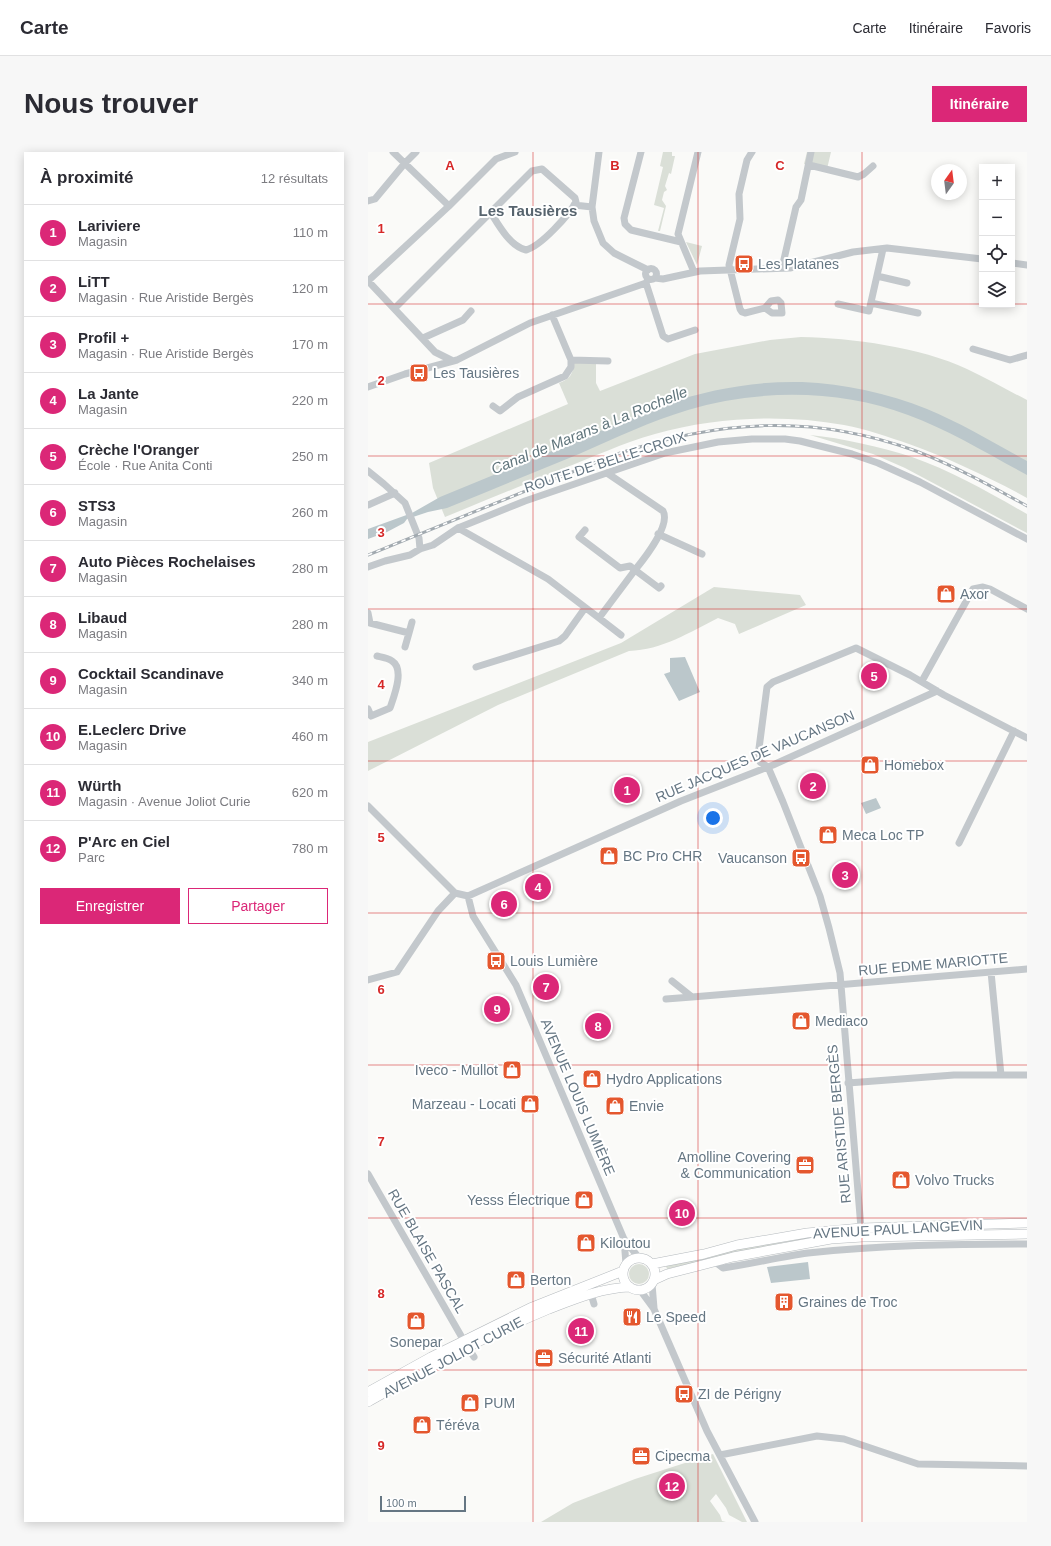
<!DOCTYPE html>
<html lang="fr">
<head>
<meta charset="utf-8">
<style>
  :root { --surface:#fff; --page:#f7f7f7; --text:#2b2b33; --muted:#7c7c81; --line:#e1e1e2; --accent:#db2777 }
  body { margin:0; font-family:Helvetica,sans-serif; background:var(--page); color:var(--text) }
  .controls { position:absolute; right:12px; top:12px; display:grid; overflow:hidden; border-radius:0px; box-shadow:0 2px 10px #0003 }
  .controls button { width:36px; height:36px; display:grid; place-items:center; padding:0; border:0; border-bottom:1px solid var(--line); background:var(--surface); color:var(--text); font:20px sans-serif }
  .compass { position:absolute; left:563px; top:12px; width:36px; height:36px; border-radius:50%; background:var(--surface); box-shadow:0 2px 10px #0003; rotate:14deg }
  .scale { position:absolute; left:12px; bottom:10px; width:86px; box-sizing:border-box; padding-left:4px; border:2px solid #657683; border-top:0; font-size:11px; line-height:14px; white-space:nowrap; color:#657683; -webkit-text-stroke:3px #fff; paint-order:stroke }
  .you { position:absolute; left:345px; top:666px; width:14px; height:14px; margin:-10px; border:3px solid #fff; border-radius:50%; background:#1a73e8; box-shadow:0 0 0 6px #1a73e833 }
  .badge { display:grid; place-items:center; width:26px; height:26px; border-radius:50%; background:var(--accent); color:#fff; font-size:13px; font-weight:700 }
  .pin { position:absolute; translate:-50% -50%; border:2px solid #fff; box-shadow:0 1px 4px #0006 }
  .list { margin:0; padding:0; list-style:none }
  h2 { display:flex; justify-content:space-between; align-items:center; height:52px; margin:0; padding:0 16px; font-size:17px }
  h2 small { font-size:13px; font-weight:400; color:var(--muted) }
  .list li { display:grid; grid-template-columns:26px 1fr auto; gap:12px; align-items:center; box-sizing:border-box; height:56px; padding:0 16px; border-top:1px solid var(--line) }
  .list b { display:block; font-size:15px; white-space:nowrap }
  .list p { margin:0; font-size:13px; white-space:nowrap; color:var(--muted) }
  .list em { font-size:13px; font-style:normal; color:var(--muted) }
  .actions { display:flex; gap:8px; padding:12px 16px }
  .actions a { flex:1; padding:9px 0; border:1px solid var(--accent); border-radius:0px; text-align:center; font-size:14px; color:var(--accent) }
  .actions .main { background:var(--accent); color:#fff }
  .icon { flex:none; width:22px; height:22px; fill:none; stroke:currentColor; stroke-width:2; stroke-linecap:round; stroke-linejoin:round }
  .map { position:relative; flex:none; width:659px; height:1370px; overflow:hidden; border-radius:0px }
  header { display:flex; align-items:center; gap:24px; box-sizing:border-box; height:56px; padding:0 20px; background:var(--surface); border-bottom:1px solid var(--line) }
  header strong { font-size:19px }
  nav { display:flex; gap:22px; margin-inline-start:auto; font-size:14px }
  .intro { display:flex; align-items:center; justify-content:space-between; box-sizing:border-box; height:96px; padding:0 24px }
  h1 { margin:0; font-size:28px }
  .button { padding:10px 18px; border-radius:0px; background:var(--accent); color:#fff; font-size:14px; font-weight:700 }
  main { display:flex; gap:24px; padding:0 24px }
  aside { flex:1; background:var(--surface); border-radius:0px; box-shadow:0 2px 10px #0003 }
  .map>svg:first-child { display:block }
  .green { fill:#dadfd7 }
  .water { fill:#bbc7cb }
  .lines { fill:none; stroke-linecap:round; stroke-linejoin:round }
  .major-casing { stroke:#b5babe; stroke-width:10 }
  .minor { stroke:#c3c8cc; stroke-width:7 }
  .major { stroke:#fff; stroke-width:9 }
  .rail-casing { stroke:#a2aab0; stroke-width:3 }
  .rail { stroke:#fff; stroke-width:1.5; stroke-dasharray:4.5; stroke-linecap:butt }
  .grid { fill:none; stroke:#d62828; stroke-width:1; stroke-opacity:0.55 }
  .labels { text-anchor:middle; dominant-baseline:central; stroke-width:4; stroke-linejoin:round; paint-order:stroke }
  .poi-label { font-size:14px; fill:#657683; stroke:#fff; text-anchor:start }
  .street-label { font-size:14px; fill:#657683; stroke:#fff }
  .neighbourhood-label { font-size:15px; font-weight:bold; fill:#57646e; stroke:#fff }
  .water-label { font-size:15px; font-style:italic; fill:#60757c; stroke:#fff }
  .grid-label { font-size:13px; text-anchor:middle; font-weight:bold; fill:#d62828; stroke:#fff; stroke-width:4; stroke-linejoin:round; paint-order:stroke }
</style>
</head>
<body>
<header>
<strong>Carte</strong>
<nav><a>Carte</a><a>Itinéraire</a><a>Favoris</a></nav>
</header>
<div class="intro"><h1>Nous trouver</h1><a class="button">Itinéraire</a></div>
<main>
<aside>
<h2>À proximité<small>12 résultats</small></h2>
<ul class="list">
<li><span class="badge">1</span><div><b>Lariviere</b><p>Magasin</p></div><em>110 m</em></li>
<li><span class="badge">2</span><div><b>LiTT</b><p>Magasin · Rue Aristide Bergès</p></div><em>120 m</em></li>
<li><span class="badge">3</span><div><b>Profil +</b><p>Magasin · Rue Aristide Bergès</p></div><em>170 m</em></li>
<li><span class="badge">4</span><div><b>La Jante</b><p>Magasin</p></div><em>220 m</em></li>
<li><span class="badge">5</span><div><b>Crèche l'Oranger</b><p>École · Rue Anita Conti</p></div><em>250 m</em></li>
<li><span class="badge">6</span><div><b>STS3</b><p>Magasin</p></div><em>260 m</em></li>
<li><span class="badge">7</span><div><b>Auto Pièces Rochelaises</b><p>Magasin</p></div><em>280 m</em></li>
<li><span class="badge">8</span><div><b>Libaud</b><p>Magasin</p></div><em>280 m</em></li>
<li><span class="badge">9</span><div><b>Cocktail Scandinave</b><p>Magasin</p></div><em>340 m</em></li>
<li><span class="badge">10</span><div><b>E.Leclerc Drive</b><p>Magasin</p></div><em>460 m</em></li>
<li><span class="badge">11</span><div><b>Würth</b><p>Magasin · Avenue Joliot Curie</p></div><em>620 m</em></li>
<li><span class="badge">12</span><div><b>P'Arc en Ciel</b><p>Parc</p></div><em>780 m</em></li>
</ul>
<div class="actions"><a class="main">Enregistrer</a><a>Partager</a></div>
</aside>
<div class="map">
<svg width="659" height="1370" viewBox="0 0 659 1370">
  <rect width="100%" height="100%" fill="#fafaf8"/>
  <path class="green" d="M295,0H304V4H307L303,22L301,21L297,34L299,38L296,40L294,48L298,54L292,79H290L296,56L286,53L295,15L292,14Z
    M439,0H463L459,17L436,12Z
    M318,90L334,94L329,113Z
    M433,185C484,186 552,195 599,217C620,227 639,238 659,248V346C621,325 582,307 541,292C520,285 499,277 476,273C414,262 348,265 287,282C255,291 225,305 194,317C155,333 116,349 77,365L65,336L61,311L200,252L191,231C202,227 205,222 206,211H228V231L232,239L327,202L402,188Z
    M442,283C474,286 513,295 544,305C584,319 622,341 659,362V381L537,316L505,302Z
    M346,435L432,443L438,453L371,482L367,472L350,466C322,480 294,498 261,499L130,553L0,619V590L253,491Z
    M442,1083L462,1085L414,1091L299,1117L298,1114L296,1115V1113L366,1096Z
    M261 1122a10 10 0 1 1 20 0a10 10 0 1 1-20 0Z
    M345,1302L379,1370H374L361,1363L358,1356L348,1342L342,1349L352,1363L354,1369L358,1370H173L205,1351L267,1327Z"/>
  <path class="water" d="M434,230C477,232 519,241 559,257C593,271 626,291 659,309V323C620,302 581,278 540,263C472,237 389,237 320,258C283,269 247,286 211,302C167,320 123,338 79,356L60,360L39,367L36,371L19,380L0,387V377L44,361L72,345L298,252C343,237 387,229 434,230Z
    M317,505L332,540L311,549L296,522L302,520V506Z
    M508,646L513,656L498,662L493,651Z
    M440,1110L442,1127L403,1131L399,1115Z"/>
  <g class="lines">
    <defs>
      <path id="major" d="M255 1122a16 16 0 1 1 32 0a16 16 0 1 1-32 0Z
        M284,1112L336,1102L369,1093L439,1081L493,1076L659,1071
        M286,1128L299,1122L365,1105L463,1087L495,1085L659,1082
        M0,1240L63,1205L162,1156L255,1119
        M0,1250C59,1217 118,1183 181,1157C207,1147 233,1136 262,1135"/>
    </defs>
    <use href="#major" class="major-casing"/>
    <path class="minor" d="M25,0L81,54
      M231,0L224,55L226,69L235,91L246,101L280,118
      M273,0L256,66L257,72L263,78L313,90
      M384,0L379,8L371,42L372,67L361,113L372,157L374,160L377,161L397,156L404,161H414L413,151L410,148L403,149L397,156
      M441,13L490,25L496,22L505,14
      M0,49L7,47L37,11L48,0
      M206,53L224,55
      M644,111L659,113
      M414,116L428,55L433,48L443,0
      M277.5 122a5.5 5.5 0 1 1 11 0a5.5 5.5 0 1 1-11 0Z
      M326,120L310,82L330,0
      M509,124L539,131
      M287,126L295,127L332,119L422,116L485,100L519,96L614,107
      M0,129L81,54L128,7L147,0
      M0,129L67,200L85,209
      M278,131L295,184L300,187L327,178
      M503,151L550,161
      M470,152L501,159L515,97
      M27,156L164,19L174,17L207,46L208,50C201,63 173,94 158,98C142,94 131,74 123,61
      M55,186L95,168L103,159
      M605,197L642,208L659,203
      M203,208L240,209
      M0,235L37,222L89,208L162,171L278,131L280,127
      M125,254L132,259L150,245L197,224L203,215V208L184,163
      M0,319L16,332L37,351L51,386L52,397
      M0,353L27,341
      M90,376L180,427L231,466L267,418L291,436L293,434
      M217,378L211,385L252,416L262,414L267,418C276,407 303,373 295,359L239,321
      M290,382L334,402
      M0,415L17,409L42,403L52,397L65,393L90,376L157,349L297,301L350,290L384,287H417L432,289L484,302L510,311L552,330L659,387
      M0,461L2,471L41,481L37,495
      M231,466L253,483
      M41,481L44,470
      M108,515L191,489L197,484L217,456
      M554,529L605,437L615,435L622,437L659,457
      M0,557L3,564L22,556C26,544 37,517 24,509C20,506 13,505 9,504
      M400,615L415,650L452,744L461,776L472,821L493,1076
      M400,615L392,610L390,604L399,535L405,530L488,496L542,523L576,543L659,586
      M0,654L87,741L100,744
      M591,691L646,579
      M100,744L313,649L405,613L569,539
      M100,744L105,764L148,833L256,1087L271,1106
      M623,820L633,923H659
      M0,828L29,820L70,759L87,741
      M304,829L324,845L659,817
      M298,847L324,845
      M480,931L586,923H633
      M0,1022L96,1189
      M256,1087L258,1112
      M346,1109L355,1116C383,1112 411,1105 440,1101C513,1093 586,1092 659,1092
      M284,1132L286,1156
      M272,1138L286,1157L339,1279L387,1370
      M223,1142L226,1152
      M99,1194L106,1205
      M352,1303L449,1284L476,1287L550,1312L659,1314"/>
    <use href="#major" class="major"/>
    <defs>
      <path id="rail" d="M0,403L246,303C349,268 444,261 548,299C587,314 623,334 659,354"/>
    </defs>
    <use href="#rail" class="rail-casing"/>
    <use href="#rail" class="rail"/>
  </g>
  <path class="grid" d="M165,0V1370M330,0V1370M494,0V1370M0,152H614M644,152H659M0,304H659M0,457H659M0,609H659M0,761H659M0,913H659M0,1066H659M0,1218H659"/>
  <defs>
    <symbol id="bus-square" viewBox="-11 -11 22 22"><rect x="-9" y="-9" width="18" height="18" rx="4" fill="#e4572e" stroke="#fff"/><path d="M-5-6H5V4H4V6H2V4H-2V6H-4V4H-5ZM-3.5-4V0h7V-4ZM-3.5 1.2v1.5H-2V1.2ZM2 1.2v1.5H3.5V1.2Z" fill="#fff"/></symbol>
    <symbol id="shop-square" viewBox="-11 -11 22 22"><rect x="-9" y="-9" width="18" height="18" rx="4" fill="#e4572e" stroke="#fff"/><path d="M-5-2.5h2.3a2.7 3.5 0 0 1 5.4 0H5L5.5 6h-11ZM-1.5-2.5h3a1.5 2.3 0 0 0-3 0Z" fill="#fff"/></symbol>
    <symbol id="office-square" viewBox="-11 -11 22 22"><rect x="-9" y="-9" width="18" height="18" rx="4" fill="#e4572e" stroke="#fff"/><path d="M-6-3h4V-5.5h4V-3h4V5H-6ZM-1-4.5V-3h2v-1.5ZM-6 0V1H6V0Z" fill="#fff"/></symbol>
    <symbol id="building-square" viewBox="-11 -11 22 22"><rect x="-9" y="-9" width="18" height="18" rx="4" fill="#e4572e" stroke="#fff"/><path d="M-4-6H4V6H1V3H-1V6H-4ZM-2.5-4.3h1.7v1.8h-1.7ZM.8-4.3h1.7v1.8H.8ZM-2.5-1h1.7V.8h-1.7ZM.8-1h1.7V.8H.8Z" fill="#fff"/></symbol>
    <symbol id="restaurant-square" viewBox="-11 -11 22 22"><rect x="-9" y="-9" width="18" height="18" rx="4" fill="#e4572e" stroke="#fff"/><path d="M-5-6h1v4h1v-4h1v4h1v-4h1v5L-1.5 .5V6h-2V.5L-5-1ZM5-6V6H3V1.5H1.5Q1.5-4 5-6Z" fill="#fff"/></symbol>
  </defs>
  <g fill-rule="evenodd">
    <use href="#bus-square" x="365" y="101" width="22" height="22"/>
    <use href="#bus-square" x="40" y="210" width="22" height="22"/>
    <use href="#shop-square" x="567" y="431" width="22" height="22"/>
    <use href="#shop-square" x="491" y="602" width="22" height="22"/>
    <use href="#shop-square" x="449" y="672" width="22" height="22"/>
    <use href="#shop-square" x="230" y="693" width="22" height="22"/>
    <use href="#bus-square" x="422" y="695" width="22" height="22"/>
    <use href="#bus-square" x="117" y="798" width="22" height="22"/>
    <use href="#shop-square" x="422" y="858" width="22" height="22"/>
    <use href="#shop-square" x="133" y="907" width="22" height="22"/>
    <use href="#shop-square" x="213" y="916" width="22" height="22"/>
    <use href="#shop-square" x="151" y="941" width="22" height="22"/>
    <use href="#shop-square" x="236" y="943" width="22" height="22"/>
    <use href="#office-square" x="426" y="1002" width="22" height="22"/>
    <use href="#shop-square" x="522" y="1017" width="22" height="22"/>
    <use href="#shop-square" x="205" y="1037" width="22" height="22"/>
    <use href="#shop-square" x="207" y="1080" width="22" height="22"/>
    <use href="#shop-square" x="137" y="1117" width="22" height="22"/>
    <use href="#building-square" x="405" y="1139" width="22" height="22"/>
    <use href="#restaurant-square" x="253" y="1154" width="22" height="22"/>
    <use href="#shop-square" x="37" y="1158" width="22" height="22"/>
    <use href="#office-square" x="165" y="1195" width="22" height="22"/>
    <use href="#bus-square" x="305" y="1231" width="22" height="22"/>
    <use href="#shop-square" x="91" y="1240" width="22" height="22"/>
    <use href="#shop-square" x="43" y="1262" width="22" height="22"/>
    <use href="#office-square" x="262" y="1293" width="22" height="22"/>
  </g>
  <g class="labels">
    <g class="poi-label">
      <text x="390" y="112">Les Platanes</text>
      <text x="65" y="221">Les Tausières</text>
      <text x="592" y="442">Axor</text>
      <text x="516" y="613">Homebox</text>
      <text x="474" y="683">Meca Loc TP</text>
      <text x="255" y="704">BC Pro CHR</text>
      <text x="419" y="706" text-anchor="end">Vaucanson</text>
      <text x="142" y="809">Louis Lumière</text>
      <text x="447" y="869">Mediaco</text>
      <text x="130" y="918" text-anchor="end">Iveco - Mullot</text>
      <text x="238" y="927">Hydro Applications</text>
      <text x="148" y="952" text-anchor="end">Marzeau - Locati</text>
      <text x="261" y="954">Envie</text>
      <text x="423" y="1005" text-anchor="end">Amolline Covering<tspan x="423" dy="16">&amp; Communication</tspan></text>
      <text x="547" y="1028">Volvo Trucks</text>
      <text x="202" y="1048" text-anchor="end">Yesss Électrique</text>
      <text x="232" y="1091">Kiloutou</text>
      <text x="162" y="1128">Berton</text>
      <text x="430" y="1150">Graines de Troc</text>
      <text x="278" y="1165">Le Speed</text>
      <text x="48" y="1190" text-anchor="middle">Sonepar</text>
      <text x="190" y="1206">Sécurité Atlanti</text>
      <text x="330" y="1242">ZI de Périgny</text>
      <text x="116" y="1251">PUM</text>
      <text x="68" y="1273">Téréva</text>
      <text x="287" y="1304">Cipecma</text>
    </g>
    <g class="street-label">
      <text transform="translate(237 310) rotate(-18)">ROUTE DE BELLE-CROIX</text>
      <text transform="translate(387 604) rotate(-23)">RUE JACQUES DE VAUCANSON</text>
      <text transform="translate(565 812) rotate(-5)">RUE EDME MARIOTTE</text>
      <text transform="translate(210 945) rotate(67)">AVENUE LOUIS LUMIÈRE</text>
      <text transform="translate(471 972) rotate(-95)">RUE ARISTIDE BERGÈS</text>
      <text transform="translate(530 1077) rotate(-3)">AVENUE PAUL LANGEVIN</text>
      <text transform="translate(59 1099) rotate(60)">RUE BLAISE PASCAL</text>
      <text transform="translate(85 1205) rotate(-28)">AVENUE JOLIOT CURIE</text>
    </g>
    <g class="neighbourhood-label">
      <text x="160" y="58">Les Tausières</text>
    </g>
    <g class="water-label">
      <text transform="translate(221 278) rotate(-22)">Canal de Marans à La Rochelle</text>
    </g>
  </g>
  <g class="grid-label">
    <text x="82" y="18">A</text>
    <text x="247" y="18">B</text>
    <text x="412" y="18">C</text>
    <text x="13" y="81">1</text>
    <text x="13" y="233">2</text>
    <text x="13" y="385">3</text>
    <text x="13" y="537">4</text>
    <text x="13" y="690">5</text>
    <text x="13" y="842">6</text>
    <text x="13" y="994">7</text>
    <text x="13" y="1146">8</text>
    <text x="13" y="1298">9</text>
  </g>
</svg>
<div class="controls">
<button>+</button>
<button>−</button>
<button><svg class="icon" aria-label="locate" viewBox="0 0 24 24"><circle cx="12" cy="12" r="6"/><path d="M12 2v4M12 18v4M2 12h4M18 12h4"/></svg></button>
<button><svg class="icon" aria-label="layers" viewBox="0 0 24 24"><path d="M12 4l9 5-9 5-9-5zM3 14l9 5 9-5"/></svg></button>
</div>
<svg class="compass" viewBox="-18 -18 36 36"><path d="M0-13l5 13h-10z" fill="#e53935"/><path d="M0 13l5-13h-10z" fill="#7c7c81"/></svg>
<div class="scale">100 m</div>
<div class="you"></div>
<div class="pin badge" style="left:259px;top:638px">1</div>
<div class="pin badge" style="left:445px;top:634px">2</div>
<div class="pin badge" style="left:477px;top:723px">3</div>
<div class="pin badge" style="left:170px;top:735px">4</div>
<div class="pin badge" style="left:506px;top:524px">5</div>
<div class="pin badge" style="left:136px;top:752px">6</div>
<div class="pin badge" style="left:178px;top:835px">7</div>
<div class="pin badge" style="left:230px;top:874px">8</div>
<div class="pin badge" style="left:129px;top:857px">9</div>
<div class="pin badge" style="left:314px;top:1061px">10</div>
<div class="pin badge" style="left:213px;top:1179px">11</div>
<div class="pin badge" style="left:304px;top:1334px">12</div>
</div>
</main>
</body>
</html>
